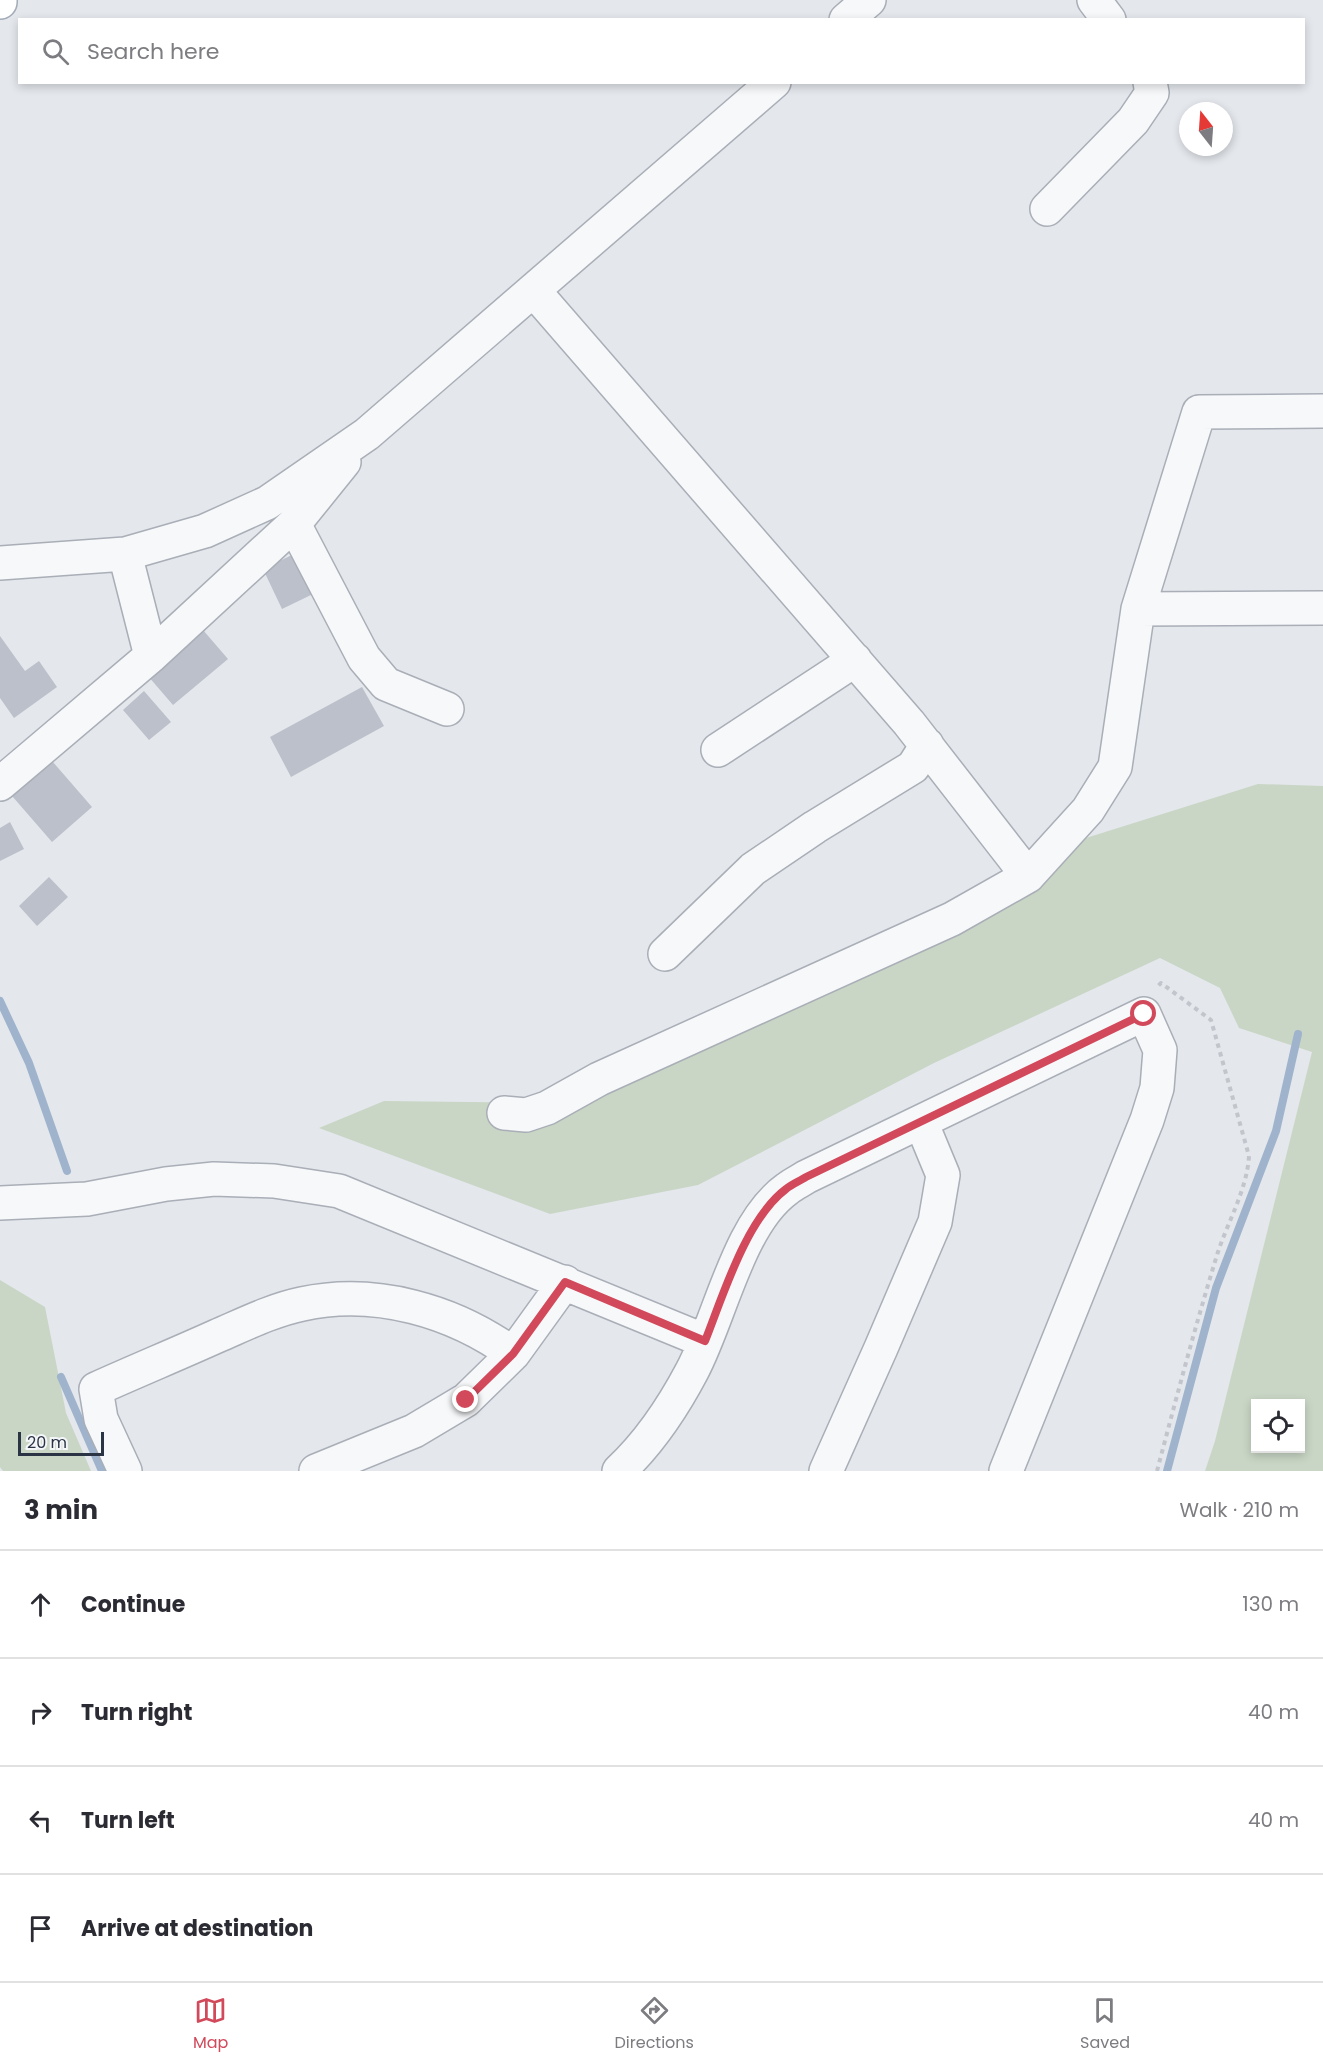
<!DOCTYPE html>
<html lang="en">
<head>
<meta charset="utf-8">
<style>
  :root { --surface:#fff; --page:#f7f7f7; --text:#2b2b33; --muted:#7c7c81; --line:#e1e1e2; --accent:#d1495b }
  body { margin:0; font-family:Poppins,sans-serif; background:var(--page); color:var(--text) }
  .controls { position:absolute; right:18px; bottom:18px; display:grid; overflow:hidden; border-radius:0px; box-shadow:0 3px 9px #0003 }
  .controls button { width:54px; height:54px; display:grid; place-items:center; padding:0; border:0; border-bottom:2px solid var(--line); background:var(--surface); color:var(--text); font:30px sans-serif }
  .compass { position:absolute; left:1179px; top:102px; width:54px; height:54px; border-radius:50%; background:var(--surface); box-shadow:0 3px 9px #0003; rotate:343deg }
  .scale { position:absolute; left:18px; bottom:15px; width:86px; box-sizing:border-box; padding-left:6px; border:3px solid #2b3445; border-top:0; font-size:16px; line-height:21px; white-space:nowrap; color:#2b3445; -webkit-text-stroke:4px #f4f6f9; paint-order:stroke }
  .stop { position:absolute; width:18px; height:18px; margin:-14px; border:4px solid #d1495b; border-radius:50%; background:#fff }
  .stop.end { background:#d1495b; border-color:#fff; box-shadow:0 2px 6px #0008 }
  .list { margin:0; padding:0; list-style:none }
  h2 { display:flex; justify-content:space-between; align-items:center; height:78px; margin:0; padding:0 24px; font-size:26px }
  h2 small { font-size:20px; font-weight:400; color:var(--muted) }
  .list li { display:grid; grid-template-columns:39px 1fr auto; gap:18px; align-items:center; box-sizing:border-box; height:108px; padding:0 24px; border-top:2px solid var(--line) }
  .list b { display:block; font-size:22px; white-space:nowrap }
  .list em { font-size:20px; font-style:normal; color:var(--muted) }
  .icon { flex:none; width:33px; height:33px; fill:none; stroke:currentColor; stroke-width:2; stroke-linecap:round; stroke-linejoin:round }
  .map { position:relative; flex:none; width:1323px; height:1471px; overflow:hidden }
  .search { position:absolute; background:var(--surface); box-shadow:0 3px 9px #0003; left:18px; right:18px; top:18px; height:66px; display:flex; align-items:center; gap:15px; box-sizing:border-box; padding:0 21px; border-radius:0px; color:var(--muted); font-size:22px }
  .sheet { height:510px; background:var(--surface) }
  nav { display:flex; justify-content:space-around; align-items:center; box-sizing:border-box; height:84px; border-top:2px solid var(--line); background:var(--surface); font-size:16px; color:var(--muted) }
  nav a { display:grid; justify-items:center; gap:3px }
  nav .on { color:var(--accent) }
  .map>svg:first-child { display:block }
  .green { fill:#c9d6c5; fill-rule:evenodd }
  .lines { fill:none; stroke-linecap:round; stroke-linejoin:round }
  .stream { stroke:#9fb4cc; stroke-width:8 }
  .building { fill:#bbc0ca }
  .minor-casing { stroke:#a9aeb7; stroke-width:36 }
  .major-casing { stroke:#a3abb8; stroke-width:36 }
  .path { stroke:#c2c5cb; stroke-width:4; stroke-dasharray:4.5 4.5; stroke-linecap:butt }
  .minor { stroke:#f7f8fa; stroke-width:33 }
  .major { stroke:#fff; stroke-width:33 }
  .route { stroke:#d1495b; stroke-width:8 }
</style>
</head>
<body>
<div class="map">
<svg width="1323" height="1471" viewBox="0 0 1323 1471">
  <rect width="100%" height="100%" fill="#e4e7ec"/>
  <path class="green" d="M1258,784L1323,786V1471H1205L1215,1441L1312,1052L1239,1028L1220,988L1160,958L934,1063L698,1185L550,1214L319,1128L384,1101L564,1103L923,940L1086,838ZM1256,1404H1300V1448H1256Z
    M0,1280L45,1307L66,1413L91,1471H3L0,1467Z"/>
  <g class="lines">
    <path class="stream" d="M0,1001L29,1063L67,1171
      M61,1377L102,1471
      M1167,1471L1216,1288L1276,1131L1298,1034"/>
  </g>
  <path class="building" d="M294,554L313,594L282,609L263,569Z
    M203,630L228,659L173,705L148,676Z
    M0,636L25,671L39,661L57,687L14,718L0,698Z
    M362,687L384,726L291,777L270,737Z
    M144,691L171,722L149,740L123,710Z
    M46,754L92,807L52,842L6,789Z
    M10,822L24,849L0,861V828Z
    M49,877L68,897L37,926L19,906Z"/>
  <g class="lines">
    <defs>
      <path id="minor" d="M1094,0L1109,20
        M846,20L869,0
        M1047,209L1133,121L1152,93L1150,82
        M534,291L909,723L1028,876
        M294,524L364,658L386,684L447,709
        M125,554L151,656
        M0,563L125,554L205,531L267,503L367,434L774,82
        M1138,609L1323,608
        M718,750L855,660
        M0,784L151,656L294,524L344,462
        M665,954L753,869L815,827L913,767L927,745
        M504,1113L526,1115L547,1108L599,1079L952,919L1028,876L1088,810L1115,767L1138,609L1199,412L1323,411
        M0,1203L87,1199L166,1184L214,1179L274,1181L339,1191L705,1341
        M125,1471L101,1419L96,1389C136,1371 177,1354 217,1336C245,1324 273,1310 302,1304C376,1288 454,1311 513,1354
        M316,1471L414,1431L466,1400L513,1354L565,1282
        M619,1471C648,1444 673,1407 692,1371C720,1319 738,1224 787,1189C793,1184 800,1181 806,1177L1144,1014L1160,1050L1157,1088L1147,1120L1006,1471
        M826,1471L881,1348L935,1222L943,1175L921,1122"/>
      <path id="major" d="M0,2V0"/>
    </defs>
    <use href="#minor" class="minor-casing"/>
    <use href="#major" class="major-casing"/>
    <path class="path" d="M1157,1471C1176,1399 1195,1327 1217,1255C1227,1223 1247,1190 1249,1156L1211,1020L1161,983L1158,986"/>
    <use href="#minor" class="minor"/>
    <use href="#major" class="major"/>
  </g>
  <g class="lines">
    <path class="route" d="M466,1400L513,1354L565,1282L705,1341C723,1296 746,1219 786,1189C792,1184 800,1181 806,1177L1144,1014"/>
  </g>
</svg>
<div class="controls">
<button><svg class="icon" aria-label="locate" viewBox="0 0 24 24"><circle cx="12" cy="12" r="6"/><path d="M12 2v4M12 18v4M2 12h4M18 12h4"/></svg></button>
</div>
<svg class="compass" viewBox="-18 -18 36 36"><path d="M0-13l5 13h-10z" fill="#e53935"/><path d="M0 13l5-13h-10z" fill="#7c7c81"/></svg>
<div class="scale">20 m</div>
<div class="stop" style="left:1144px;top:1014px"></div>
<div class="stop end" style="left:466px;top:1400px"></div>
<div class="search"><svg class="icon" aria-label="search" viewBox="0 0 24 24"><circle cx="10" cy="10" r="6"/><path d="M15 15l6 6"/></svg>Search here</div>
</div>
<section class="sheet">
<h2>3 min<small>Walk · 210 m</small></h2>
<ul class="list">
<li><svg class="icon" aria-label="ahead" viewBox="0 0 24 24"><path d="M12 20V5M6 11l6-6 6 6"/></svg><div><b>Continue</b></div><em>130 m</em></li>
<li><svg class="icon" aria-label="right" viewBox="0 0 24 24"><path d="M7 20v-9h11M14 6l5 5-5 5"/></svg><div><b>Turn right</b></div><em>40 m</em></li>
<li><svg class="icon" aria-label="left" viewBox="0 0 24 24"><path d="M17 20v-9H6M10 6l-5 5 5 5"/></svg><div><b>Turn left</b></div><em>40 m</em></li>
<li><svg class="icon" aria-label="arrive" viewBox="0 0 24 24"><path d="M6 21V4h12l-3 4 3 4H6"/></svg><div><b>Arrive at destination</b></div></li>
</ul>
</section>
<nav>
<a class="on"><svg class="icon" aria-label="map" viewBox="0 0 24 24"><path d="M3 6l6-2 6 2 6-2v14l-6 2-6-2-6 2zM9 4v14M15 6v14"/></svg>Map</a>
<a><svg class="icon" aria-label="directions" viewBox="0 0 24 24"><path d="M12 3l9 9-9 9-9-9zM9 14v-3h6M13 9l2 2-2 2"/></svg>Directions</a>
<a><svg class="icon" aria-label="saved" viewBox="0 0 24 24"><path d="M7 4h10v16l-5-4-5 4z"/></svg>Saved</a>
</nav>
</body>
</html>
